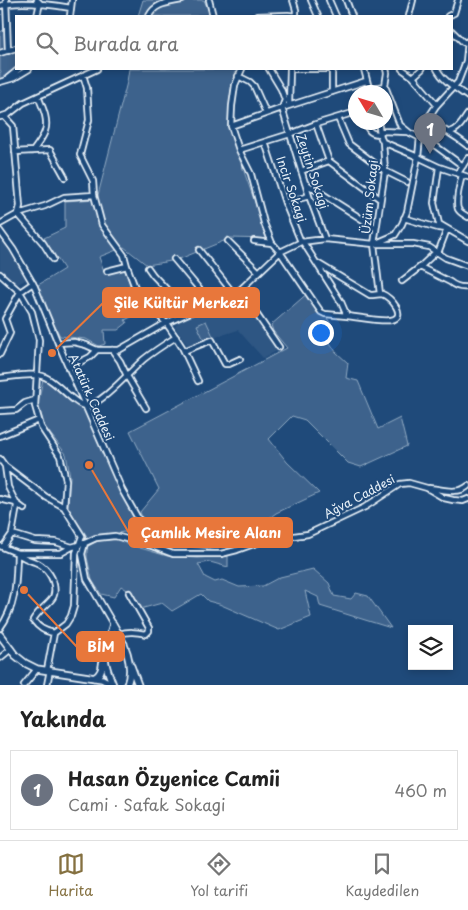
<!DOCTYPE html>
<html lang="tr">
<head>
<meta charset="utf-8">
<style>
  :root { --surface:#fff; --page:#f2f2f2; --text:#222; --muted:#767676; --line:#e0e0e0; --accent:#857141 }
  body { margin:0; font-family:"Playpen Sans",sans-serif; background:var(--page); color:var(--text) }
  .controls { position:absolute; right:15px; bottom:15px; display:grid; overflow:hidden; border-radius:0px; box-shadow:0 2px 8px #0003 }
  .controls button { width:45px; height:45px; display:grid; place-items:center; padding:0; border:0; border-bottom:1px solid var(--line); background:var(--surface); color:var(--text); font:25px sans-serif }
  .compass { position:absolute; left:348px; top:85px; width:45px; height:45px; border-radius:50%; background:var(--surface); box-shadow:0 2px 8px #0003; rotate:308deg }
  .you { position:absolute; left:320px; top:332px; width:18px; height:18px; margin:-12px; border:4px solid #fff; border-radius:50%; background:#1a73e8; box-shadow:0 0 0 8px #1a73e833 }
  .badge { display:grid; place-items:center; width:32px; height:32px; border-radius:50%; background:var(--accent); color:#fff; font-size:16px; font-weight:700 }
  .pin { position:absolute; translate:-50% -41px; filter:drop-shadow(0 1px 2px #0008) }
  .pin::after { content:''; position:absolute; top:26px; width:18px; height:15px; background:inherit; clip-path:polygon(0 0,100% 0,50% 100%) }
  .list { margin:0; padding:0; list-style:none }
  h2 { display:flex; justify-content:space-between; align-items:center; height:65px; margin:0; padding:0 20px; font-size:21px }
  h2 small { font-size:16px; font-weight:400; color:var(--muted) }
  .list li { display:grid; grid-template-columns:32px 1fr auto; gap:15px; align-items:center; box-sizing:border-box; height:80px; margin:0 10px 10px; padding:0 10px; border:1px solid var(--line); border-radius:0px }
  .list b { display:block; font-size:19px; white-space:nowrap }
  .list p { margin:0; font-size:16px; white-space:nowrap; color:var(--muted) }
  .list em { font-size:16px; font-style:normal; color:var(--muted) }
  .icon { flex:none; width:28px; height:28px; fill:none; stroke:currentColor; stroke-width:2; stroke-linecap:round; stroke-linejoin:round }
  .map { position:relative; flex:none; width:468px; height:685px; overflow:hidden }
  .search { position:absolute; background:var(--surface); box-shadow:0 2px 8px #0003; left:15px; right:15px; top:15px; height:55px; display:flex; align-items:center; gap:12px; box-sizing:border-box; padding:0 18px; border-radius:0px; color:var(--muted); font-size:19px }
  .sheet { height:155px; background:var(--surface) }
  nav { display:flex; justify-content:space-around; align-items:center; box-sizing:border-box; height:70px; border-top:1px solid var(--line); background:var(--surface); font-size:14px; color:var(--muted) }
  nav a { display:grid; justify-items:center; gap:2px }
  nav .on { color:var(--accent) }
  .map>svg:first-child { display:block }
  .built { fill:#2e5683 }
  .green { fill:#3c628c; stroke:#92aac2 }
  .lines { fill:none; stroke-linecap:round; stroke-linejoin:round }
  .minor-casing { stroke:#e8f1f8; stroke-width:8 }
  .major-casing { stroke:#e8f1f8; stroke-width:9 }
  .minor { stroke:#1f4a7a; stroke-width:4.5 }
  .major { stroke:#1f4a7a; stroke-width:5.5 }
  .labels { text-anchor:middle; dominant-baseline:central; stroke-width:4; stroke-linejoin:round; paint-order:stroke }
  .street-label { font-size:12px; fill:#e8f1f8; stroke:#1f4a7a }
  .leader { fill:none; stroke:#e8773b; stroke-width:2 }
  .callout-dot { fill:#e8773b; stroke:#1f4a7a; stroke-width:2 }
  .callout { fill:#e8773b; stroke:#e8773b; stroke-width:2 }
  .callout-label { font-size:14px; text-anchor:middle; font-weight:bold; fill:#fff }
</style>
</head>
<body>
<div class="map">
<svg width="468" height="685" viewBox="0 0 468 685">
  <rect width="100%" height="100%" fill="#1f4a7a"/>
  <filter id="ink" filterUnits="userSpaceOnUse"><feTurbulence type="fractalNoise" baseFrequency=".02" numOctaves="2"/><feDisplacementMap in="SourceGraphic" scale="10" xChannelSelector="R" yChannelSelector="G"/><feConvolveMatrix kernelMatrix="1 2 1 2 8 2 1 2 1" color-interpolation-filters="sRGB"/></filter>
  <g filter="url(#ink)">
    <path class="built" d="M0,237L27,279L16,285L0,270Z
      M239,291L283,348L263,358L238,330L188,346L175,327L178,322Z"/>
    <path class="green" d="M143,0H204L211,16H138Z
      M6,29L7,49L0,52V32Z
      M16,50V67L6,75L0,79V73L1,72L0,69V56Z
      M129,69H241L231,90V135L268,239L231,238L177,260L147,265L124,247L99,257L105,274L124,269L131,286L116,292L133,316L125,320L127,323L118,330H104L105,344L99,346L86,339L60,336L35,287L64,269L44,238L65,228V201L97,199L127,82Z
      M309,292L331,324L323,332L336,352L348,363L346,378L358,381L378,429L400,418L407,446L361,467L348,463L305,420L292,416L269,439L287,462L319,493L276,513L243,538L209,549L151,541L140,512L159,489L130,431L287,348L273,331L271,325Z
      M206,321L213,336L204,340L197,325Z
      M43,379L47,381L78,406L85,408L122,490L139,526L130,534L124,532L88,538L68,507L70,476L66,454L45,427L38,404Z
      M117,539L127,544L167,556L198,558L228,556V567L210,562L198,564L205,577L215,582L222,580L239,587L263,586L280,577L313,569L329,583L334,596L351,599L356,593L368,596L391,628L320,606L318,597L305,591L311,617L279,630L219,604L208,601L201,594L172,611L162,603L140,609L132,593L121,586L114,597L101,594L92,580L87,557V547L97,541Z"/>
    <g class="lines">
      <defs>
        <path id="minor" d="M6,0L8,51
          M209,0L213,16
          M293,0L296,10V16
          M311,0L318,16
          M329,0L336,16
          M346,0L352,16
          M0,6C17,0 53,5 71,8
          M37,16L40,3L37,0
          M70,16L72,0
          M149,16C155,3 168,3 182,0
          M257,16L288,15L296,16
          M409,16L413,0
          M448,16L454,13L458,0
          M452,31L463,42L468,43
          M0,53L16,48
          M242,69L235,85L232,106L231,126L239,150L251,174L264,223L272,243
          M269,69L281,89L285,100L282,108L309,196L325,239
          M295,69H334
          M364,69L370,92
          M386,69L387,73L385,86L400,125L410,133L433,144L463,166
          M402,69L413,77L437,105
          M437,69C443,81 457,89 468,97
          M83,75L87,88L89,120L80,155L93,181L94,195L102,225L124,255L127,266L134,285L139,295L166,323L173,333L182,347L198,381
          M238,76L250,82L254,86L266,113
          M413,77L422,69
          M8,78L19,69
          M0,82L14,78L29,69
          M369,89L385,86
          M332,92V69
          M289,105L290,69
          M4,116L13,126L20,206L18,214
          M0,117L9,114L23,103L97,69
          M338,118L349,144L385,171L407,182
          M426,121C443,128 454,135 468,146
          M365,122C368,131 371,134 380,134
          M378,122L381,138L383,142L385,171L374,244L380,294
          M316,124L329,161L380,199
          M231,126L282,108L366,81
          M380,131L408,132
          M450,132C459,130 463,121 468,114
          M265,142L285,203L301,242
          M383,142L418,157L439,167L468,177
          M239,150L290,134L316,124L356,112
          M33,151C37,145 43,138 45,131C49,120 42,106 38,96
          M15,152L50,150L65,177
          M439,167L434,203L439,224L468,241
          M301,171L329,161
          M458,173L468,158
          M462,175C460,183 455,201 458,209C460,213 465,215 468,217
          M305,183L376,228
          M285,203L309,196
          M18,214L43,243L53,259
          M404,218L438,228L447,229L438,253
          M0,224L18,214L45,206L64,197L94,195
          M0,231L13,249L35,287L58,343L122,490L140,522L149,545
          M228,241L259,272
          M254,241L272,243L280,252L301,242L325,239L374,244H413L429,247L446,258L468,266
          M303,242L341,302L347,316C357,317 383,322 391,320C408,317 391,297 382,294C379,294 374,295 370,295L317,263
          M374,244L395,235L402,224L407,212L418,157L420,137L426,121L436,106L458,82L466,61L468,41
          M199,250L233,293
          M174,259L211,303
          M420,267L436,252
          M148,268L153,275L188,312
          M107,271L127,266
          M0,274L20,292L32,312L39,340L35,406L41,427L60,456L66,480L64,507
          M402,281L420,267L450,282C456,287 461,288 468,287
          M240,290L279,347
          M58,343L74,342L86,345L97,350H119L166,323L240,290L280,252L321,312L325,314L347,316
          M112,350L120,361L127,376L146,408
          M184,351L212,340L225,364H229L240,359
          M0,354L10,333L5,319L20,292L33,283
          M68,368L90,357L97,350
          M0,378C12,377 35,372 45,377C57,382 75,405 85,406C101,406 132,369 144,359C154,351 165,344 176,337
          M0,411L16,410L25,403L35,400
          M0,436L39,420
          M0,459L5,466L46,497L64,507L82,536L76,553L74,606L71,616L66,624L54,633L47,670
          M429,488C441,489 458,495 468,486
          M0,499L16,503L24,509
          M12,534L35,541L56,542L72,547
          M85,543L82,554L87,579L113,624
          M0,546L17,553H61L72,547L85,543L96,538L115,536L149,545L173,554H221L237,550L265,540L308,534L365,507L400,484L409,483L427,488L444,498L453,500L463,501L468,499
          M3,547L12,534L17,506L16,503L8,487L5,466
          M17,553C22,558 28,559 35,562C44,565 52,575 54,585C55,590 55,596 51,600C45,607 38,611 33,620C39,628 44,631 54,633
          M0,628C17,605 16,580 17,553
          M119,634C129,631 136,632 146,634L149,631V628L129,593
          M0,658L11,649
          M24,685L37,669
          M47,685L50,670"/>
        <path id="major" d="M113,624C124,642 135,664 127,685
          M0,635L15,655L25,663L37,669L102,679L113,685
          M106,647L113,624
          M131,666L138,685
          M94,678C102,674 102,667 103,659
          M113,685C109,674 100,656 109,645C114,639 118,641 124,644"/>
      </defs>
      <use href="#minor" class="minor-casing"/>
      <use href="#major" class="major-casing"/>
      <use href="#minor" class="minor"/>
      <use href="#major" class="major"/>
    </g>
  </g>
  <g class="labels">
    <g class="street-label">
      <text transform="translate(313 171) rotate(72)">Zeytin Sokagi</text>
      <text transform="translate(292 189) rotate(71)">Incir Sokagi</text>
      <text transform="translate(369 197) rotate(-84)">Üzüm Sokagi</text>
      <text transform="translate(92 397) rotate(66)">Atatürk Caddesi</text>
      <text transform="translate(359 496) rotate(-28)">Ağva Caddesi</text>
    </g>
  </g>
  <path class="leader" d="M52 353L103 303M89 465L129 533M24 590L77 647"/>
  <g class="callout-dot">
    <circle cx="52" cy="353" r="5"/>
    <circle cx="89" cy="465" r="5"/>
    <circle cx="24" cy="590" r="5"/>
  </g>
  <g class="callout">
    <rect x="103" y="288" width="156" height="29" rx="5"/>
    <rect x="129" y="518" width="163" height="29" rx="5"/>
    <rect x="77" y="632" width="47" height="29" rx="5"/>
  </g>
  <g class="callout-label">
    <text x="181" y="308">Şile Kültür Merkezi</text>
    <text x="211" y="538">Çamlık Mesire Alanı</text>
    <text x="101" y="652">BİM</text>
  </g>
</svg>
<div class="controls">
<button><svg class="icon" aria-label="layers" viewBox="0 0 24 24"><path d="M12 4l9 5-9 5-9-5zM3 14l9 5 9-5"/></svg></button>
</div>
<svg class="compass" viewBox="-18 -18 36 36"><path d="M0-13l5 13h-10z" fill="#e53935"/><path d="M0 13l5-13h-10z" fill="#767676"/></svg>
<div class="you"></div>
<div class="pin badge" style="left:430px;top:154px;background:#6b7280">1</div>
<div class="search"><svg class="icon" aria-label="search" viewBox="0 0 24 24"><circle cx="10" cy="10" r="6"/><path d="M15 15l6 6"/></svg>Burada ara</div>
</div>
<section class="sheet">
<h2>Yakında<small></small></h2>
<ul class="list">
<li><span class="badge" style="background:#6b7280">1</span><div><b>Hasan Özyenice Camii</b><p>Cami · Safak Sokagi</p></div><em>460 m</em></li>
</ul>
</section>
<nav>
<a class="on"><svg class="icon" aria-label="map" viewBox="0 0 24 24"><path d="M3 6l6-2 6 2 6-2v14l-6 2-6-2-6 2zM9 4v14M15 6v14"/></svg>Harita</a>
<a><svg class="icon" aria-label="directions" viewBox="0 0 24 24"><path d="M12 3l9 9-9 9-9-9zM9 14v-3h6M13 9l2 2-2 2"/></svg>Yol tarifi</a>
<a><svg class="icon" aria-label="saved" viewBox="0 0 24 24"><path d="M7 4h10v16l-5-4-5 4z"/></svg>Kaydedilen</a>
</nav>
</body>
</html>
